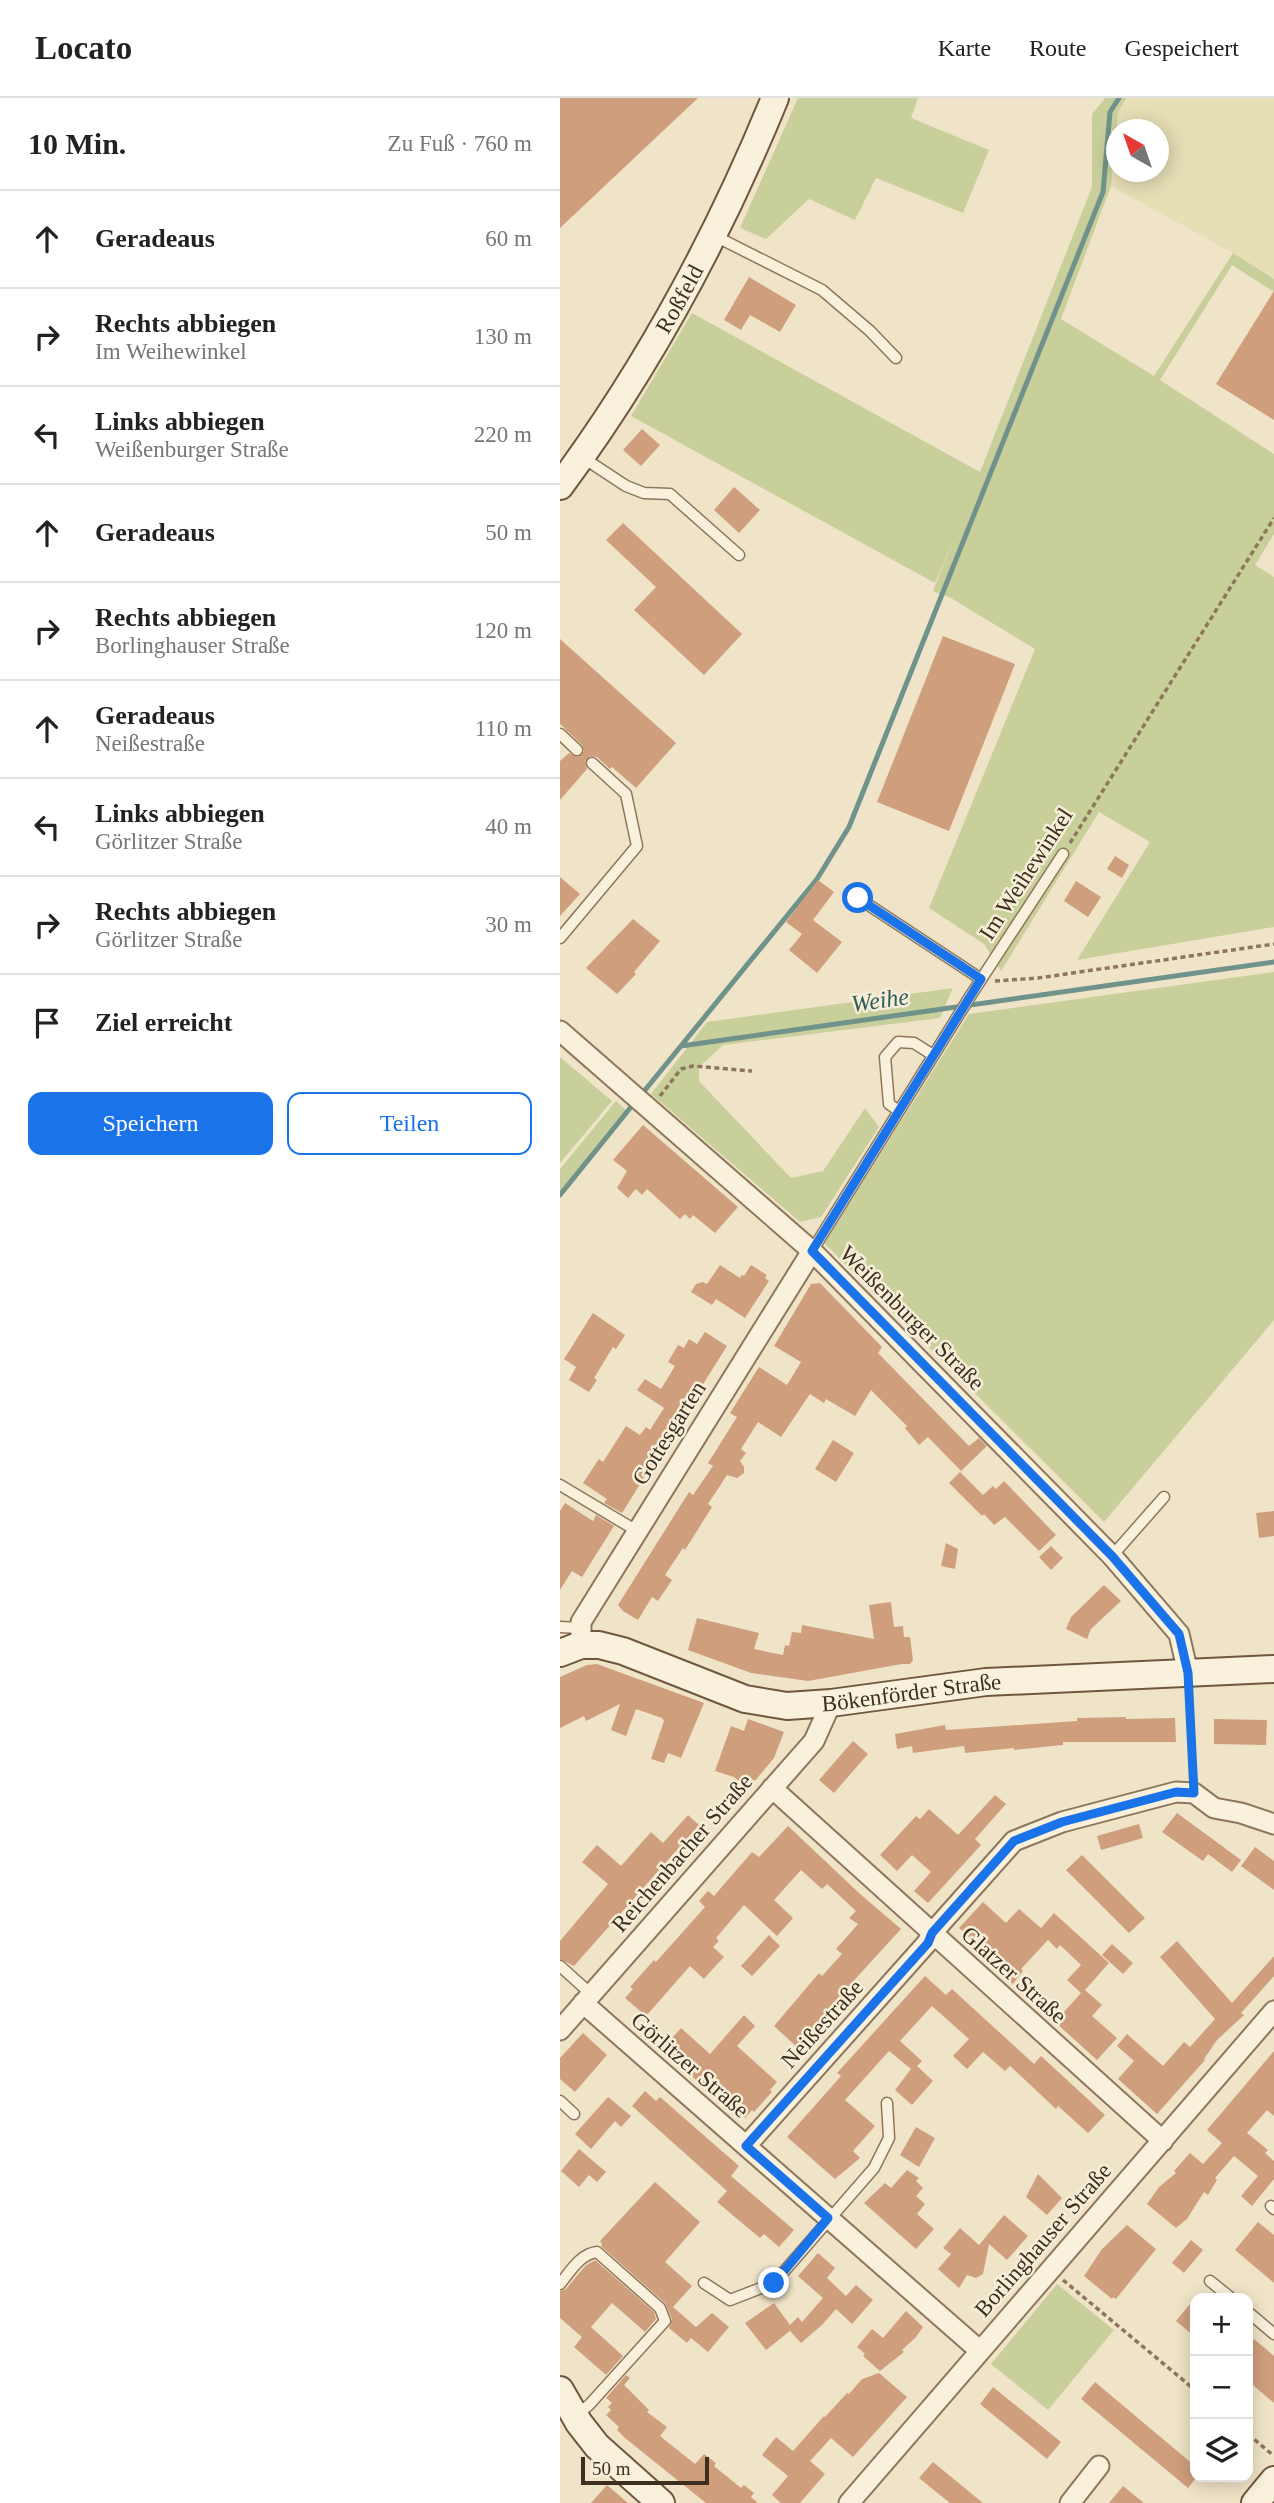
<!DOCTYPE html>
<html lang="de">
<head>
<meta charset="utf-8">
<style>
  :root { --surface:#fff; --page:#f6f6f6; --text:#222; --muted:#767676; --line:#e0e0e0; --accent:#1a73e8 }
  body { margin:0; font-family:"Times New Roman",serif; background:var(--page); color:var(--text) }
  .controls { position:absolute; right:21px; bottom:21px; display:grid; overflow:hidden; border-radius:14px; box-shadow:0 4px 18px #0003 }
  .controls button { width:63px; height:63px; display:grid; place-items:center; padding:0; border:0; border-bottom:2px solid var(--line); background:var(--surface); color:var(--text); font:35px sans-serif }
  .compass { position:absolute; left:546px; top:21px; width:63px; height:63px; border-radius:50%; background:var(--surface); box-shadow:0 4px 18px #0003; rotate:320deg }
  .scale { position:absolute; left:21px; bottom:18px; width:128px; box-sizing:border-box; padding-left:7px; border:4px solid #3d2e20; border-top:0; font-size:19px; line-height:24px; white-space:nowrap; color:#3d2e20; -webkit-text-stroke:5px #f7eed8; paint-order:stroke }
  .stop { position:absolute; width:21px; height:21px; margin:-16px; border:5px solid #1a73e8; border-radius:50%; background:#fff }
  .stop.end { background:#1a73e8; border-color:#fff; box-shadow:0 2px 7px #0008 }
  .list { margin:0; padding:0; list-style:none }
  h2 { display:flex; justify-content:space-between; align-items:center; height:91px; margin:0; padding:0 28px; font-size:30px }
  h2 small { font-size:23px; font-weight:400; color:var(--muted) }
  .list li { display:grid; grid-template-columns:46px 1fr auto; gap:21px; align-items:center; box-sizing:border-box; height:98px; padding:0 28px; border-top:2px solid var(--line) }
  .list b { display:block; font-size:26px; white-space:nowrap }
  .list p { margin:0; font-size:23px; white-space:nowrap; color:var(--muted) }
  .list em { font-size:23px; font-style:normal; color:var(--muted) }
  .actions { display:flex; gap:14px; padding:21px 28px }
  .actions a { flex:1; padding:16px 0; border:2px solid var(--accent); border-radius:14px; text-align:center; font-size:24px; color:var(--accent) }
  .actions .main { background:var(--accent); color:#fff }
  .icon { flex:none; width:38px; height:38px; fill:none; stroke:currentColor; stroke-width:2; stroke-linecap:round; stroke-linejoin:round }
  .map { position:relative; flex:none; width:714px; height:2405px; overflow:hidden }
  header { display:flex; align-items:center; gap:42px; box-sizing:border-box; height:98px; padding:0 35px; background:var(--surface); border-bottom:2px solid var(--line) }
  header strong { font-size:33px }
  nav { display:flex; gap:38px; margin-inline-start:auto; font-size:24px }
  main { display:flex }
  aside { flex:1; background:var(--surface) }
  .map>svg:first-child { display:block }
  .farmland { fill:#e6deb5; fill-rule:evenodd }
  .green { fill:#c9cf9b }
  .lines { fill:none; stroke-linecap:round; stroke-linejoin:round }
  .stream { stroke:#6f938a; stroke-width:5 }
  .building { fill:#cf9f7d }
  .lane-casing { stroke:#8d765c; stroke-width:13 }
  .street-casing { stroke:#8d765c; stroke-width:23 }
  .secondary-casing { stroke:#6f573f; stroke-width:30 }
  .path { stroke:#8d765c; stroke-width:3.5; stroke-dasharray:5 3.5; stroke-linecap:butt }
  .lane { stroke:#faf1dc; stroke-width:10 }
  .street { stroke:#faf1dc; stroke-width:19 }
  .secondary { stroke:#faf1dc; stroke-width:26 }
  .route { stroke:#1a73e8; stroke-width:9 }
  .labels { text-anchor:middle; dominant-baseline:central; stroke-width:5; stroke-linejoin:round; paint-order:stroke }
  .street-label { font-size:23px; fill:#3d2e20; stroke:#f7eed8 }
  .water-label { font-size:24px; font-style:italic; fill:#2f5d5a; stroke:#f7eed8 }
</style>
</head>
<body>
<header>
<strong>Locato</strong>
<nav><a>Karte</a><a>Route</a><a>Gespeichert</a></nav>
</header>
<main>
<aside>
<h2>10 Min.<small>Zu Fuß · 760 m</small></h2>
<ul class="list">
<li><svg class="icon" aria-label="ahead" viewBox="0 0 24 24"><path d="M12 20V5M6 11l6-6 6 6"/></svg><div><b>Geradeaus</b></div><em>60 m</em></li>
<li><svg class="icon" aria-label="right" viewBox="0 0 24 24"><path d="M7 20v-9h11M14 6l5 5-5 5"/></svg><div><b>Rechts abbiegen</b><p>Im Weihewinkel</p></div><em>130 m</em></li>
<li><svg class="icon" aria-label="left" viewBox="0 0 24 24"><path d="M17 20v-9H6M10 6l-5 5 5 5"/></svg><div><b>Links abbiegen</b><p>Weißenburger Straße</p></div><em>220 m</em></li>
<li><svg class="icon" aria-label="ahead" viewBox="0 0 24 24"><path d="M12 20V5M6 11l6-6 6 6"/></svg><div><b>Geradeaus</b></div><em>50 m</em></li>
<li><svg class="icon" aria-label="right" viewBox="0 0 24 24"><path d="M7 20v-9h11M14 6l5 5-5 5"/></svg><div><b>Rechts abbiegen</b><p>Borlinghauser Straße</p></div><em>120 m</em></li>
<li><svg class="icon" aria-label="ahead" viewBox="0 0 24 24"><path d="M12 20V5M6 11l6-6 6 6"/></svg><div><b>Geradeaus</b><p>Neißestraße</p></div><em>110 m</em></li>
<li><svg class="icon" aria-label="left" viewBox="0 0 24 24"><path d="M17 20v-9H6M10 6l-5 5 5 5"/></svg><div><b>Links abbiegen</b><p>Görlitzer Straße</p></div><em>40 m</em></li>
<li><svg class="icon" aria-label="right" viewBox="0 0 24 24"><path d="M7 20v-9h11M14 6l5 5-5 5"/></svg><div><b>Rechts abbiegen</b><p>Görlitzer Straße</p></div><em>30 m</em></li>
<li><svg class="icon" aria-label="arrive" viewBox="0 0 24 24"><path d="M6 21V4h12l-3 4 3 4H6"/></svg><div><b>Ziel erreicht</b></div></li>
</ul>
<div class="actions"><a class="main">Speichern</a><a>Teilen</a></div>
</aside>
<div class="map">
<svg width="714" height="2405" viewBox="0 0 714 2405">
  <rect width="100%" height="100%" fill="#f0e4c8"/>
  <path class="farmland" d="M566,0H714V181L673,155L551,88L558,13ZM556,32H598V74H556Z"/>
  <path class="green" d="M238,0H358L351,20L429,52L403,115L316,80L295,122L249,101L206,141L180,130Z
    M545,0H566L558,14L551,88L501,221L594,278L673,155L714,181V194L672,167L600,282L714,356V436L695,467L714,479V829L517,862L590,744L539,714L441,873L424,846L369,810L475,551L391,500L373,493L394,441L375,485L71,318L132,215L420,374L532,89V16Z
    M714,874V1222L544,1424L264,1145L409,916Z
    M393,890L380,920L163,947L139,969V983L231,1080L263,1073L305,1010L319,1029L261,1119L240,1124L91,996L147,924Z
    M0,959L52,1003L0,1065Z
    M56,1003L66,1012L0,1094V1071Z
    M497,2186L554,2232L488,2312L431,2266Z"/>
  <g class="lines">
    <path class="stream" d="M121,948L714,864
      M81,997L257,781L289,729L543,94L550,14L559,0
      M0,1097L75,1004"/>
  </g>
  <path class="building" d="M0,0H138L0,130Z
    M189,179L236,207L220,234L190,217L181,232L164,222Z
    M714,193V322L656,286Z
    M82,331L100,347L81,368L63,352Z
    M174,389L200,412L179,435L154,412Z
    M63,425L182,536L144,577L74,512L96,489L46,442Z
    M383,538L455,566L389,733L317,704Z
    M0,541L116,645L76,690L52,669L50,671L37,659L30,658L25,663L27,671L0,702V663L9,655L18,659L24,653L22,647L0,626Z
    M555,758L569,767L562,780L547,771Z
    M0,779L20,796L0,818Z
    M258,782L274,794L253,822L282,844L257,875L229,852L242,836L226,824Z
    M516,783L541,799L528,819L504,803Z
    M73,821L100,843L74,874L76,876L57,896L26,870Z
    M83,1027L178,1109L155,1135L133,1117L130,1121L125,1116L120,1121L87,1091L82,1097L76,1091L68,1100L57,1090L67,1073L53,1062Z
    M160,1167L180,1180L182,1177L184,1178L191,1167L207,1177L205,1180L209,1183L185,1220L156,1201L152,1207L131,1194L136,1186L143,1184L147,1186Z
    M260,1185L322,1249L318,1255L409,1348L419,1340L427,1348L401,1373L368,1339L359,1347L345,1330L347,1328L311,1292L295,1318L266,1301L264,1305L250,1296L221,1339L198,1324L181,1351L186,1355L180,1363L184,1369V1375L177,1380L167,1377L148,1406L152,1409L125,1452L123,1450L105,1477L112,1482L98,1503L92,1499L78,1522L63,1513L58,1507L129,1394L133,1397L153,1368L148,1365L177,1319L170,1315L199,1269L227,1287L241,1264L214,1248L251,1186Z
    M33,1215L65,1237L56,1251L53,1249L34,1280L37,1282L29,1294L9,1282L16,1269L4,1261Z
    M145,1234L167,1248L62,1415L44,1405L47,1401L23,1385L39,1361L43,1364L66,1328L80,1337L86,1329L90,1332L104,1310L77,1292L85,1281L101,1291L115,1268L108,1264L118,1247L124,1250L129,1241L137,1246Z
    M273,1342L294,1355L276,1384L255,1371Z
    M400,1374L423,1397L433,1388L436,1391L444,1383L496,1437L479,1453L445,1419L434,1427L424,1416L422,1418L389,1385Z
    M5,1405L33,1423L36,1417L54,1428L22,1479L12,1473L0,1492V1413Z
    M714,1413V1438L699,1440L696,1415Z
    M386,1445L398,1451L395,1471L381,1468Z
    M491,1448L503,1460L491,1472L479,1459Z
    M544,1487L561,1503L531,1531L527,1541L506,1531L511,1519Z
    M331,1504L334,1529L343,1528L344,1539H350L353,1562L350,1566H342L248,1583L191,1575L128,1552L137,1520L199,1535L194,1551L223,1557L225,1547L229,1548L232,1534L241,1535L242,1527L314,1541L309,1507Z
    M37,1566L144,1605L121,1660L108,1655L104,1665L91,1661L104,1623L102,1620L76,1611L66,1638L51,1632L60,1606L26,1623L24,1618L0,1630V1579L27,1567Z
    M566,1619V1621L615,1620L616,1644H503V1647L454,1652V1650L405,1655L404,1648L353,1655L352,1648L337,1651L335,1636L385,1627L386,1632L517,1623V1620Z
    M188,1621L224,1634L214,1660L188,1691L174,1679L155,1673L171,1628L184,1633Z
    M654,1621L707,1622L706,1647L654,1646Z
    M293,1643L308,1656L274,1695L259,1682Z
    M435,1697L446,1706L415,1741L421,1747L368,1805L354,1793L371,1774L352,1757L337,1773L320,1757L356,1718L360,1721L369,1711L398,1737Z
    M617,1715L681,1762L672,1774L648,1756L643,1763L602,1734Z
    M128,1717L139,1727L14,1868L0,1861V1843L48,1786L22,1764L37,1747L61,1768L91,1734L103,1745Z
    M579,1726L583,1740L541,1752L537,1738Z
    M228,1728L299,1795L341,1831L266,1913L269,1915L238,1950L214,1928L259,1875L262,1878L282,1856L276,1851L298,1826L289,1820L296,1813L267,1786L262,1791L241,1772L214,1802L233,1820L217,1838L184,1807L156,1840L159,1843L153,1849L164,1859L150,1874L144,1881L130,1868L86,1918L65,1900L73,1891L70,1889L94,1862L96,1864L145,1809L139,1803L148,1793L154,1798L192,1754L199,1759Z
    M695,1749L714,1763V1792L681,1768Z
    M522,1757L585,1820L569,1835L506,1772Z
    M423,1804L446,1825L459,1811L481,1830L494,1815L549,1865L525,1892L542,1907L532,1918L557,1940L537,1962L495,1924L521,1895L507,1882L521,1867L500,1847L497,1851L488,1842L461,1871L463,1873L453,1886L433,1868L437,1864L399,1830Z
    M209,1837L220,1848L192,1878L181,1868Z
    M617,1843L672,1905L714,1858V1878L681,1915L684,1917L657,1942L644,1961L645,1962L597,2016L558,1981L574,1963L557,1948L567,1936L603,1968L624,1944L630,1949L655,1921L600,1859Z
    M552,1846L573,1865L563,1876L542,1857Z
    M365,1878L386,1897L392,1891L474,1966L481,1958L545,2017L528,2035L498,2008L496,2011L450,1968L445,1973L423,1954L407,1971L393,1958L409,1941L372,1908L340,1943L362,1963L357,1968L373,1983L352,2007L335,1992L351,1971L329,1953L285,2002L315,2028L293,2053L300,2060L275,2081L227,2039L281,1978L277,1975Z
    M184,1917L195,1928L177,1948L217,1984L210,1992L212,1994L194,2014L192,2012L185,2020L150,1989L148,1992L101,1952L121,1930L150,1956Z
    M23,1935L47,1957L15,1994L0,1981V1960Z
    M714,1953V2018L707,2012L687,2035L708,2052L705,2055L714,2063V2081L692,2108L681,2098L698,2078L674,2058L655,2080L657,2082L648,2097L644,2094L627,2121L616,2130L587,2106L599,2089L616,2075L614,2073L630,2055L643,2066L662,2045L647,2032Z
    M85,1993L96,2003L100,1999L179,2068L171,2078L234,2132L219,2149L204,2136L200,2140L157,2104L167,2093L72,2008Z
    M48,1999L71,2018L61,2029L55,2023L31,2051L15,2036Z
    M356,2029L375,2040L359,2069L340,2057Z
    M19,2051L46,2074L37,2084L29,2077L19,2089L1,2073Z
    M347,2072L359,2080L356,2083L363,2090L356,2098L365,2106L357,2116L374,2131L356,2151L304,2105L325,2085L331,2090Z
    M478,2076L502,2100L487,2117L466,2099Z
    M95,2084L140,2124L105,2164L132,2188L113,2209L136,2229L152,2215L169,2229L148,2254L131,2240L127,2245L109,2230L112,2221L105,2205L41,2148L42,2146L40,2143Z
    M444,2117L468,2138L447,2162L429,2146L423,2176L416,2180L407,2177L399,2190L378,2171L391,2156L383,2150L400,2130L419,2147Z
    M698,2124L714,2137V2185L675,2152Z
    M567,2127L596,2151L556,2201L553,2199L552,2201L524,2178L542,2151Z
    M631,2142L643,2152L624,2175L612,2165Z
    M258,2155L275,2170L267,2180L286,2198L296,2187L313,2202L292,2226L276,2211L262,2227L241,2245L230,2233L206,2252L185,2225L214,2205L230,2227L238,2219L242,2224L263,2200L238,2178Z
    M35,2162L94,2214L96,2221L85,2234L52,2205L31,2229L63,2258L46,2277L14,2249L22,2239L0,2220V2193L6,2191L25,2168Z
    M635,2200V2239L616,2223Z
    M346,2213L363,2229L356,2239L342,2252L344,2254L320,2273L303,2258L305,2256L297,2249L312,2231L323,2240Z
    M694,2241L714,2258V2305L688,2283V2248Z
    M319,2275L347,2299L293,2359L271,2340L250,2363L265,2376L240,2405H221L212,2397L228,2378L202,2357L216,2339L233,2353L264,2318L265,2319L287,2295L289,2296L302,2281Z
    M66,2277L70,2280L64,2287L89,2312L87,2314L107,2329L100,2338L135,2366L144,2356L156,2365L154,2368L181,2390L184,2387L194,2395L191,2399L198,2405H146L65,2340L57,2332L59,2329L46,2317L51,2312L48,2309L52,2305L46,2300Z
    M535,2284L635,2368V2381L628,2390L521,2301Z
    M433,2289L501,2344L487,2361L420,2306Z
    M373,2364L423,2405H390L359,2380Z
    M47,2387L68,2405H31Z
    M563,2388L584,2405H549Z"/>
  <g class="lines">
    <defs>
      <path id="lane" d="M155,138L262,192L310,233L336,260
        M22,359L66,388L84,395L110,396L179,457
        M0,636L17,652
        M298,800L421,881
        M0,840L77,748L66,696L32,665
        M339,1013L329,1006L325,959L338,944L354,945L373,957
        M252,1153L411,897L503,756
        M0,1387L77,1433
        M552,1458L604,1399
        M0,1529L21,1530
        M0,1868L31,1896
        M0,2003L14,2016
        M711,2108L714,2111
        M650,2183L671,2200
        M144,2185L170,2202L214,2185L314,2070L329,2040L327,2005
        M0,2186C10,2174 20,2156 37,2154L100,2210L105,2223L29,2307L15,2318
        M688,2214L714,2236"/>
      <path id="street" d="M0,933L252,1153L552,1458L619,1536L628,1575
        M21,1547V1524L252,1153
        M212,1690L603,2043
        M23,1905L419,2252
        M0,1932L254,1643L271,1605
        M186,2048L367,1845L372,1835L454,1743L502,1724L616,1694L634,1695L654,1710L681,1715L714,1726
        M289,2405L714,1913
        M510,2405L539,2368"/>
      <g id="secondary">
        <path id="s1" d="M0,388C88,269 159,137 215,0"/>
        <path id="s2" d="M0,1555L21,1547H39L63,1553L185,1601L227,1608L271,1605L426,1584L714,1571"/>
        <path d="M0,2292L19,2325L37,2348L101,2405"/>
        <path d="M695,2405L714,2382"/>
      </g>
    </defs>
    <use href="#lane" class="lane-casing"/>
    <use href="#street" class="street-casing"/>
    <use href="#secondary" class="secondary-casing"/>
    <path class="path" d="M510,745L714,420
      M435,883L478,880L714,846
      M100,998L121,971L133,968L192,973
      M629,1595L635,1678
      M503,2182L635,2292
      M688,2336L714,2358"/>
    <use href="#lane" class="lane"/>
    <use href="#street" class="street"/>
    <use href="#secondary" class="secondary"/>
  </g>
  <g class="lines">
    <path class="route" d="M214,2185L268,2120L186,2048L368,1845L372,1835L454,1743L502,1724L616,1694L634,1695L628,1575L619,1536L552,1458L252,1153L421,881L298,800"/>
  </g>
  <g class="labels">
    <g class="street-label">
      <text stroke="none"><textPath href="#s1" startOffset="222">Roßfeld</textPath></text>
      <text transform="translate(466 776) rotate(-57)">Im Weihewinkel</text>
      <text transform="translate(352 1220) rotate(45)">Weißenburger Straße</text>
      <text transform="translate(109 1335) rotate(-58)">Gottesgarten</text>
      <text stroke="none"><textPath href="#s2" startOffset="364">Bökenförder Straße</textPath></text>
      <text transform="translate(122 1755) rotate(-49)">Reichenbacher Straße</text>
      <text transform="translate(454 1877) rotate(42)">Glatzer Straße</text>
      <text transform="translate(262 1926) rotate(-48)">Neißestraße</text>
      <text transform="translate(130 1967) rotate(41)">Görlitzer Straße</text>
      <text transform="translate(483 2142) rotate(-49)">Borlinghauser Straße</text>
    </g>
    <g class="water-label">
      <text transform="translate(320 902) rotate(-8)">Weihe</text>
    </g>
  </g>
</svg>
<div class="controls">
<button>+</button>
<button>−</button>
<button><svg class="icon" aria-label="layers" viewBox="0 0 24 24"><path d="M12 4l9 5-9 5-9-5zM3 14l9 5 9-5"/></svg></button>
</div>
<svg class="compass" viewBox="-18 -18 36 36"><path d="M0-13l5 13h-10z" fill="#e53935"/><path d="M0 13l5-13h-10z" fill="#767676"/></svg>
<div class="scale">50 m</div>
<div class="stop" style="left:298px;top:800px"></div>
<div class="stop end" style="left:214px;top:2185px"></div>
</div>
</main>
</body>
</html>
